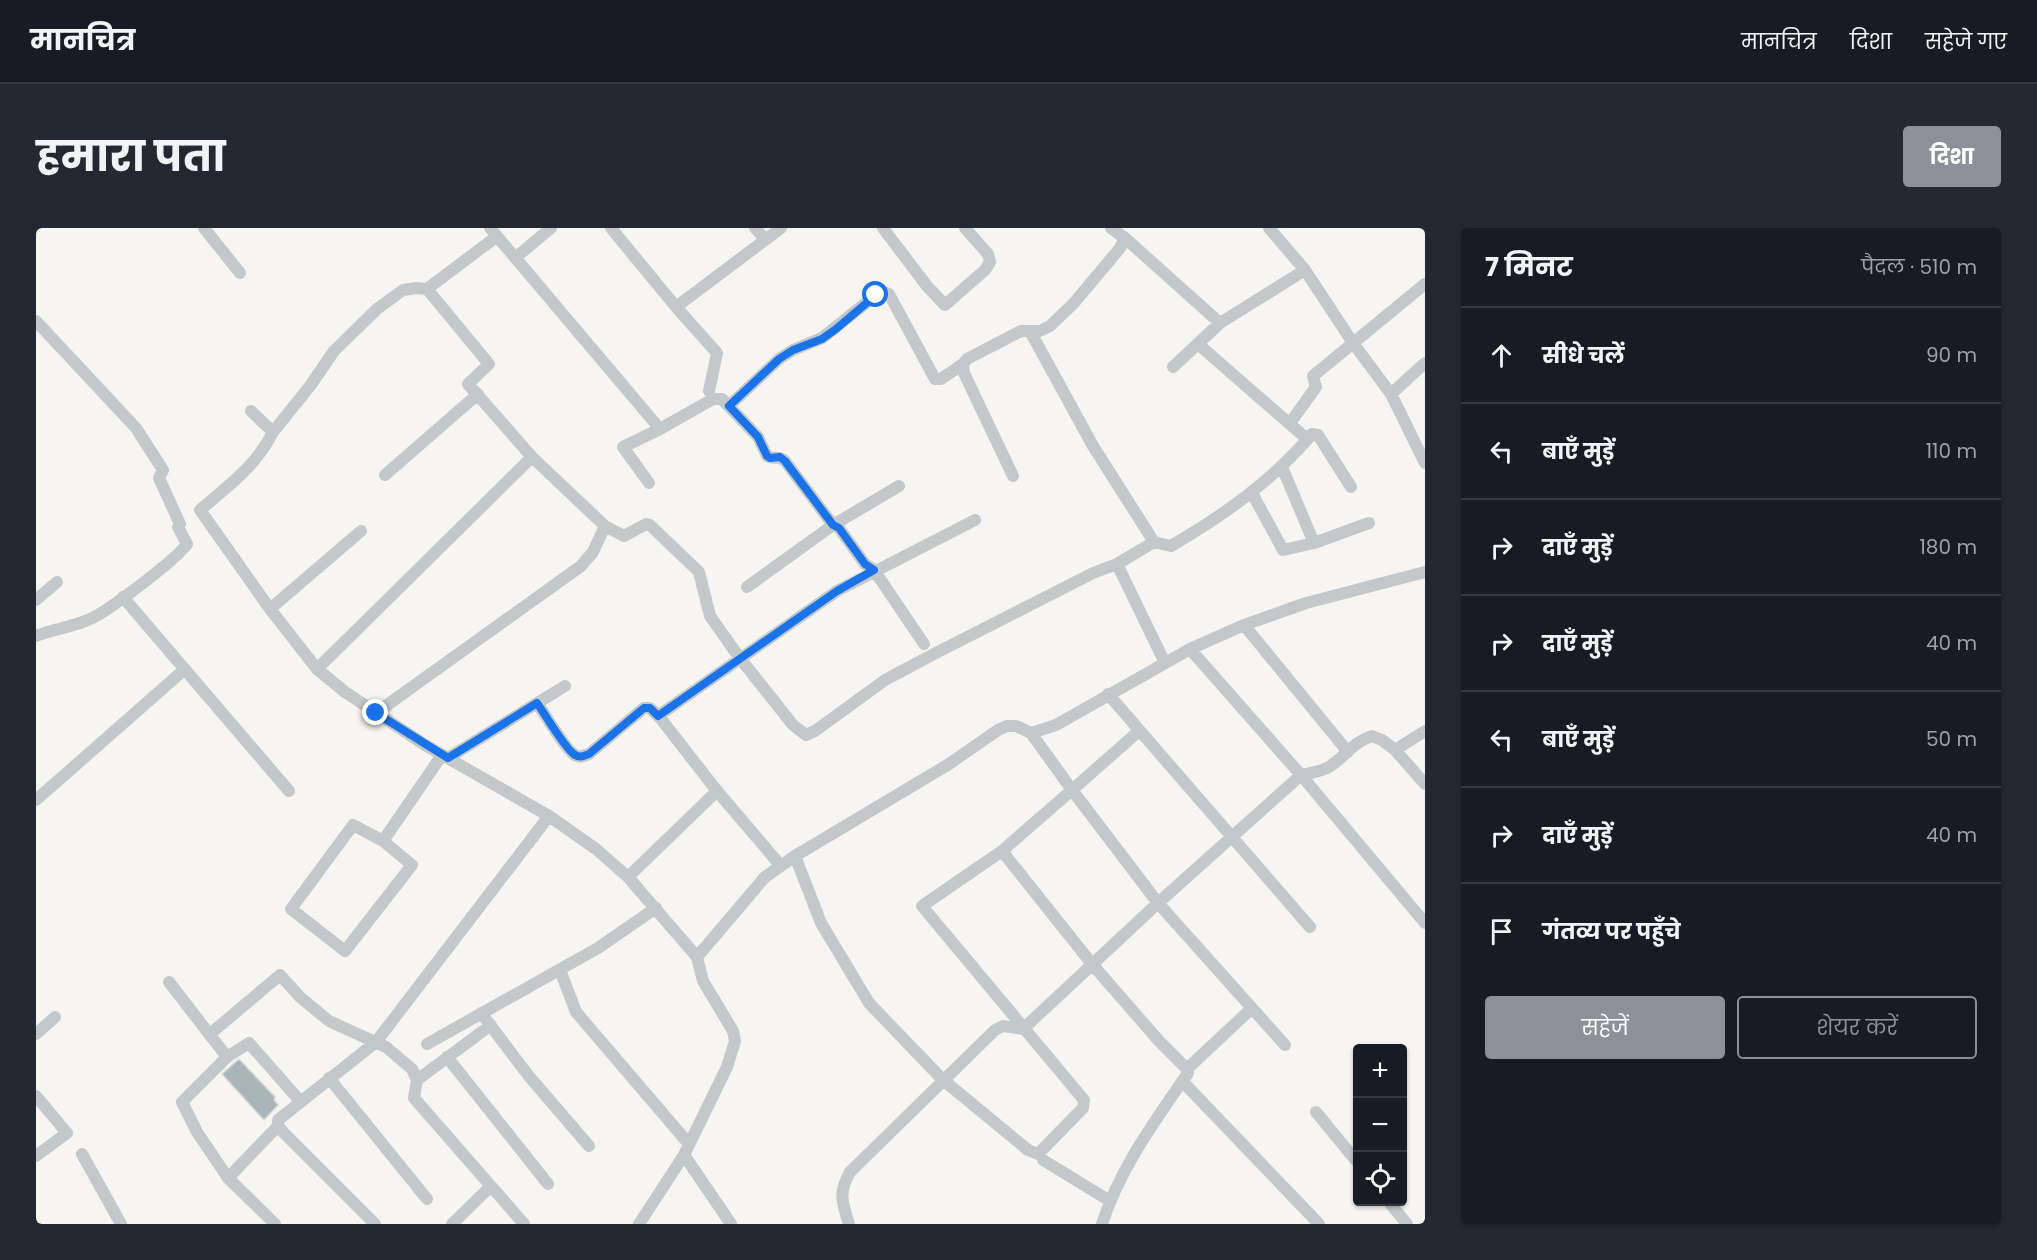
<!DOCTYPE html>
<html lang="hi">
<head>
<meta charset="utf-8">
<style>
  :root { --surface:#171b24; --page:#242831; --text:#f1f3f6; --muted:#9ea1a6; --line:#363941; --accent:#8c9099 }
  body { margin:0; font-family:Poppins,"Noto Sans Devanagari",sans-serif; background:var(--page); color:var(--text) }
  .controls { position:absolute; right:18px; bottom:18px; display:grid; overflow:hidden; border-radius:6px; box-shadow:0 2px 4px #0004 }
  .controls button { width:54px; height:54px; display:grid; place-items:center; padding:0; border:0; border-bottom:2px solid var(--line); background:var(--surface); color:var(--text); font:30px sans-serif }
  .stop { position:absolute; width:18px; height:18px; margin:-14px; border:4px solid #1a73e8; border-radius:50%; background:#fff }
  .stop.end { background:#1a73e8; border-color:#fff; box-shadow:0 2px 6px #0008 }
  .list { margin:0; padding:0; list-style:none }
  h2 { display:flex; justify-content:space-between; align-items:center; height:78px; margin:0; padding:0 24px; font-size:26px }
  h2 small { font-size:20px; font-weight:400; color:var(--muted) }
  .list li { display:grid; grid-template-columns:39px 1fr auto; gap:18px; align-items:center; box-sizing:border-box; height:96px; padding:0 24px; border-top:2px solid var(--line) }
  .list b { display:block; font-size:22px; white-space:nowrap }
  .list em { font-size:20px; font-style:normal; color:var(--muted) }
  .actions { display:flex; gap:12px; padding:18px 24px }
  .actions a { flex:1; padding:14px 0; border:2px solid var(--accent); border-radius:6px; text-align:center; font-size:21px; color:var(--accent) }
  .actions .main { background:var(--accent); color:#fff }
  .icon { flex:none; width:33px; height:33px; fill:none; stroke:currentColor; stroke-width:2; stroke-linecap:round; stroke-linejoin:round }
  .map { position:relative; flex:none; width:1389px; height:996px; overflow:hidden; border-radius:6px }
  header { display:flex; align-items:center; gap:36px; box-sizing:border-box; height:84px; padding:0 30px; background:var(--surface); border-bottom:2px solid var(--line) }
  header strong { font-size:28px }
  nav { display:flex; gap:33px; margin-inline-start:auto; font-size:21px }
  .intro { display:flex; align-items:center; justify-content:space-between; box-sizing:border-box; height:144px; padding:0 36px }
  h1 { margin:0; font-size:42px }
  .button { padding:15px 27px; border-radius:6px; background:var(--accent); color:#fff; font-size:21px; font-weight:700 }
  main { display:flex; gap:36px; padding:0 36px }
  aside { flex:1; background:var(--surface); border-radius:6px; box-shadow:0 2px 4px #0004 }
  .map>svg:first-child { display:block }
  .building { fill:#a9b5b8; stroke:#d7d7d4; stroke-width:1.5 }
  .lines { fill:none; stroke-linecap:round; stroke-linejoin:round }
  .minor { stroke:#c3c8cb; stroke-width:12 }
  .route { stroke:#1a73e8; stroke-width:8 }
</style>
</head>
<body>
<header>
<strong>मानचित्र</strong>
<nav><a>मानचित्र</a><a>दिशा</a><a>सहेजे गए</a></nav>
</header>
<div class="intro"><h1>हमारा पता</h1><a class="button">दिशा</a></div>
<main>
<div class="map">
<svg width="1389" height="996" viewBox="0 0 1389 996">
  <rect width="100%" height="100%" fill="#f6f5f2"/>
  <path class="building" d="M203,831L239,869L238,872L242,877L228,892L186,846Z"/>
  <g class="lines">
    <path class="minor" d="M168,0L204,45
      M454,0L624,201
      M575,0L640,79L681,125L673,163
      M719,0L729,11
      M847,0L891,58L909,77L949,42L954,34L952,26L929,0
      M1233,0L1269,42L1317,115L1355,166L1389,235
      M460,9L391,61L453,136L432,156L496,229L569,298L588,308L610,296L614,297L663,344L674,388L703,429L757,497L770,507L779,503L849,452L896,427L1057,345L1081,336
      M1089,10L1184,95
      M479,30L515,0
      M640,79L745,0
      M0,93L100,200L127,242L123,250L144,296L142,299L151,316C141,331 71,384 54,391C37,399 18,401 0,408
      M994,103L1057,218L1118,314L1081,336L1129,435
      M1162,116L1271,211
      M1137,139L1184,95L1269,42
      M1355,166L1389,135
      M693,178L743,131L757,122L786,110L845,63L853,66L899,151H905L927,136
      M215,183L237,204C221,237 192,258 164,282L234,381L281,441L309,464L389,517L513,588L560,621L592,649L661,729
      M1254,195L1280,159L1277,148L1389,56
      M237,204L274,158L298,123L341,81L367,62L380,60L391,61
      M1246,239L1278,315
      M349,247L442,166
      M977,248L928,145L927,136L931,131L985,103H1004L1014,98L1038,75L1084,20L1089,10L1075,0
      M613,255L587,219L624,201L677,171H686L722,209L731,228C737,232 743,227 749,233L797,297L803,300L829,336L838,342L888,416
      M1216,265L1247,322L1278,315L1333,295
      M1118,314L1135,318C1188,287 1236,253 1276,206L1282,207L1315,259
      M711,359L797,297L863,258
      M87,369L253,563
      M0,372L21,354
      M234,381L325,303
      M1208,397L1312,524
      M1154,421L1265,547L1389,695
      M281,441L496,229
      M1072,466L1274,699
      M501,475C509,486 529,521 539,527C544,530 548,528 553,526L608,480H614L625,491L681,563L745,638
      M340,485L545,338L557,324L569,298
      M622,488L801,363L939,292
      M1103,503L1036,562L1122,675L1249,817
      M1359,522L1389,556
      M412,530L529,458
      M0,572L149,441
      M347,613L317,597L255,681L309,723L376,637L347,613L406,527
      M966,623L1056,736L1123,813L1151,841L1152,845C1119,893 1084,940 1066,996
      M759,628L785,695L833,775L906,851L992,922L1002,926L1047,880L1048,872L886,678L966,623L1036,562L995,505
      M592,649L681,563
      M524,742L540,784L653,916
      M133,754L191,829L146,874L161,904L192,950L239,996
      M445,785L492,847L553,918
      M0,806L19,789
      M174,806L244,747L264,769L293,793L350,819L376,841L381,852L378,870L488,996
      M391,816L562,720L620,680
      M191,829L213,815L264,873
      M411,829L512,956
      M1151,841L1216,780
      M293,850L391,971
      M381,852L455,797
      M1146,853L1283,996
      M0,868L31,905L0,928
      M1280,884L1322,935
      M46,926L85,996
      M648,927L695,996
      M1007,932L1074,973
      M192,950L242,898
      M1353,974L1371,996
      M339,996L248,905L242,898V892L340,814L513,588
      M416,996L454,959
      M603,996L648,927L691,839L699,813L697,803L667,753L661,729L729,649L759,628L913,536L962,502L971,498H980L995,505L1020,497L1154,421L1208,397L1270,375L1389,344
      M813,996C806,974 802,965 814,944L959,802L967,798L987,801L1122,675L1265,547C1275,545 1284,544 1293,539C1309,529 1318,513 1336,508L1346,512L1359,522L1389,503"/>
  </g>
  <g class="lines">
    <path class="route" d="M340,485L412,530L501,475C509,486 529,521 539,527C544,530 548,528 553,526L608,480H614L622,488L801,363L838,342L829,336L803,300L797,297L749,233L744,229L734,230L731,228L722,209L693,178L743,131L757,122L786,111L800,101L840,67"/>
  </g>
</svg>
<div class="controls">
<button>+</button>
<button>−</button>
<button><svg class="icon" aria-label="locate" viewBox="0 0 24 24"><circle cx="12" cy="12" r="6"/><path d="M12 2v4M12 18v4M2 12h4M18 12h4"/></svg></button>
</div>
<div class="stop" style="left:840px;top:67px"></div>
<div class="stop end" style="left:340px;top:485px"></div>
</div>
<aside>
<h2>7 मिनट<small>पैदल · 510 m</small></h2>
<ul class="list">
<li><svg class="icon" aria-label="ahead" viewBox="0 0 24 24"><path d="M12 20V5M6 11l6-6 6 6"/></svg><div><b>सीधे चलें</b></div><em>90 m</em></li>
<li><svg class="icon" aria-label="left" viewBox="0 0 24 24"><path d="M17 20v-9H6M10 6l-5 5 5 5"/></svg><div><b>बाएँ मुड़ें</b></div><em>110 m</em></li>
<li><svg class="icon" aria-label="right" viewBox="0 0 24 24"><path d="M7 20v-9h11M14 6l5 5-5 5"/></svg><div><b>दाएँ मुड़ें</b></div><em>180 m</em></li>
<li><svg class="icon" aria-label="right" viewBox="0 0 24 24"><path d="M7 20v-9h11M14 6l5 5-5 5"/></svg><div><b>दाएँ मुड़ें</b></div><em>40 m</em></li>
<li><svg class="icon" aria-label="left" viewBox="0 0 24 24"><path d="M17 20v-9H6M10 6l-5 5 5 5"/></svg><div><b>बाएँ मुड़ें</b></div><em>50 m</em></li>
<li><svg class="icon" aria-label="right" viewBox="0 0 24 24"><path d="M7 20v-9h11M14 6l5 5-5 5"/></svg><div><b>दाएँ मुड़ें</b></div><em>40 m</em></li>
<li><svg class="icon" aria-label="arrive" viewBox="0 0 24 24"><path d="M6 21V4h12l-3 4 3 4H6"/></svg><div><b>गंतव्य पर पहुँचे</b></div></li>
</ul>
<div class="actions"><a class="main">सहेजें</a><a>शेयर करें</a></div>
</aside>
</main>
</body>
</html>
